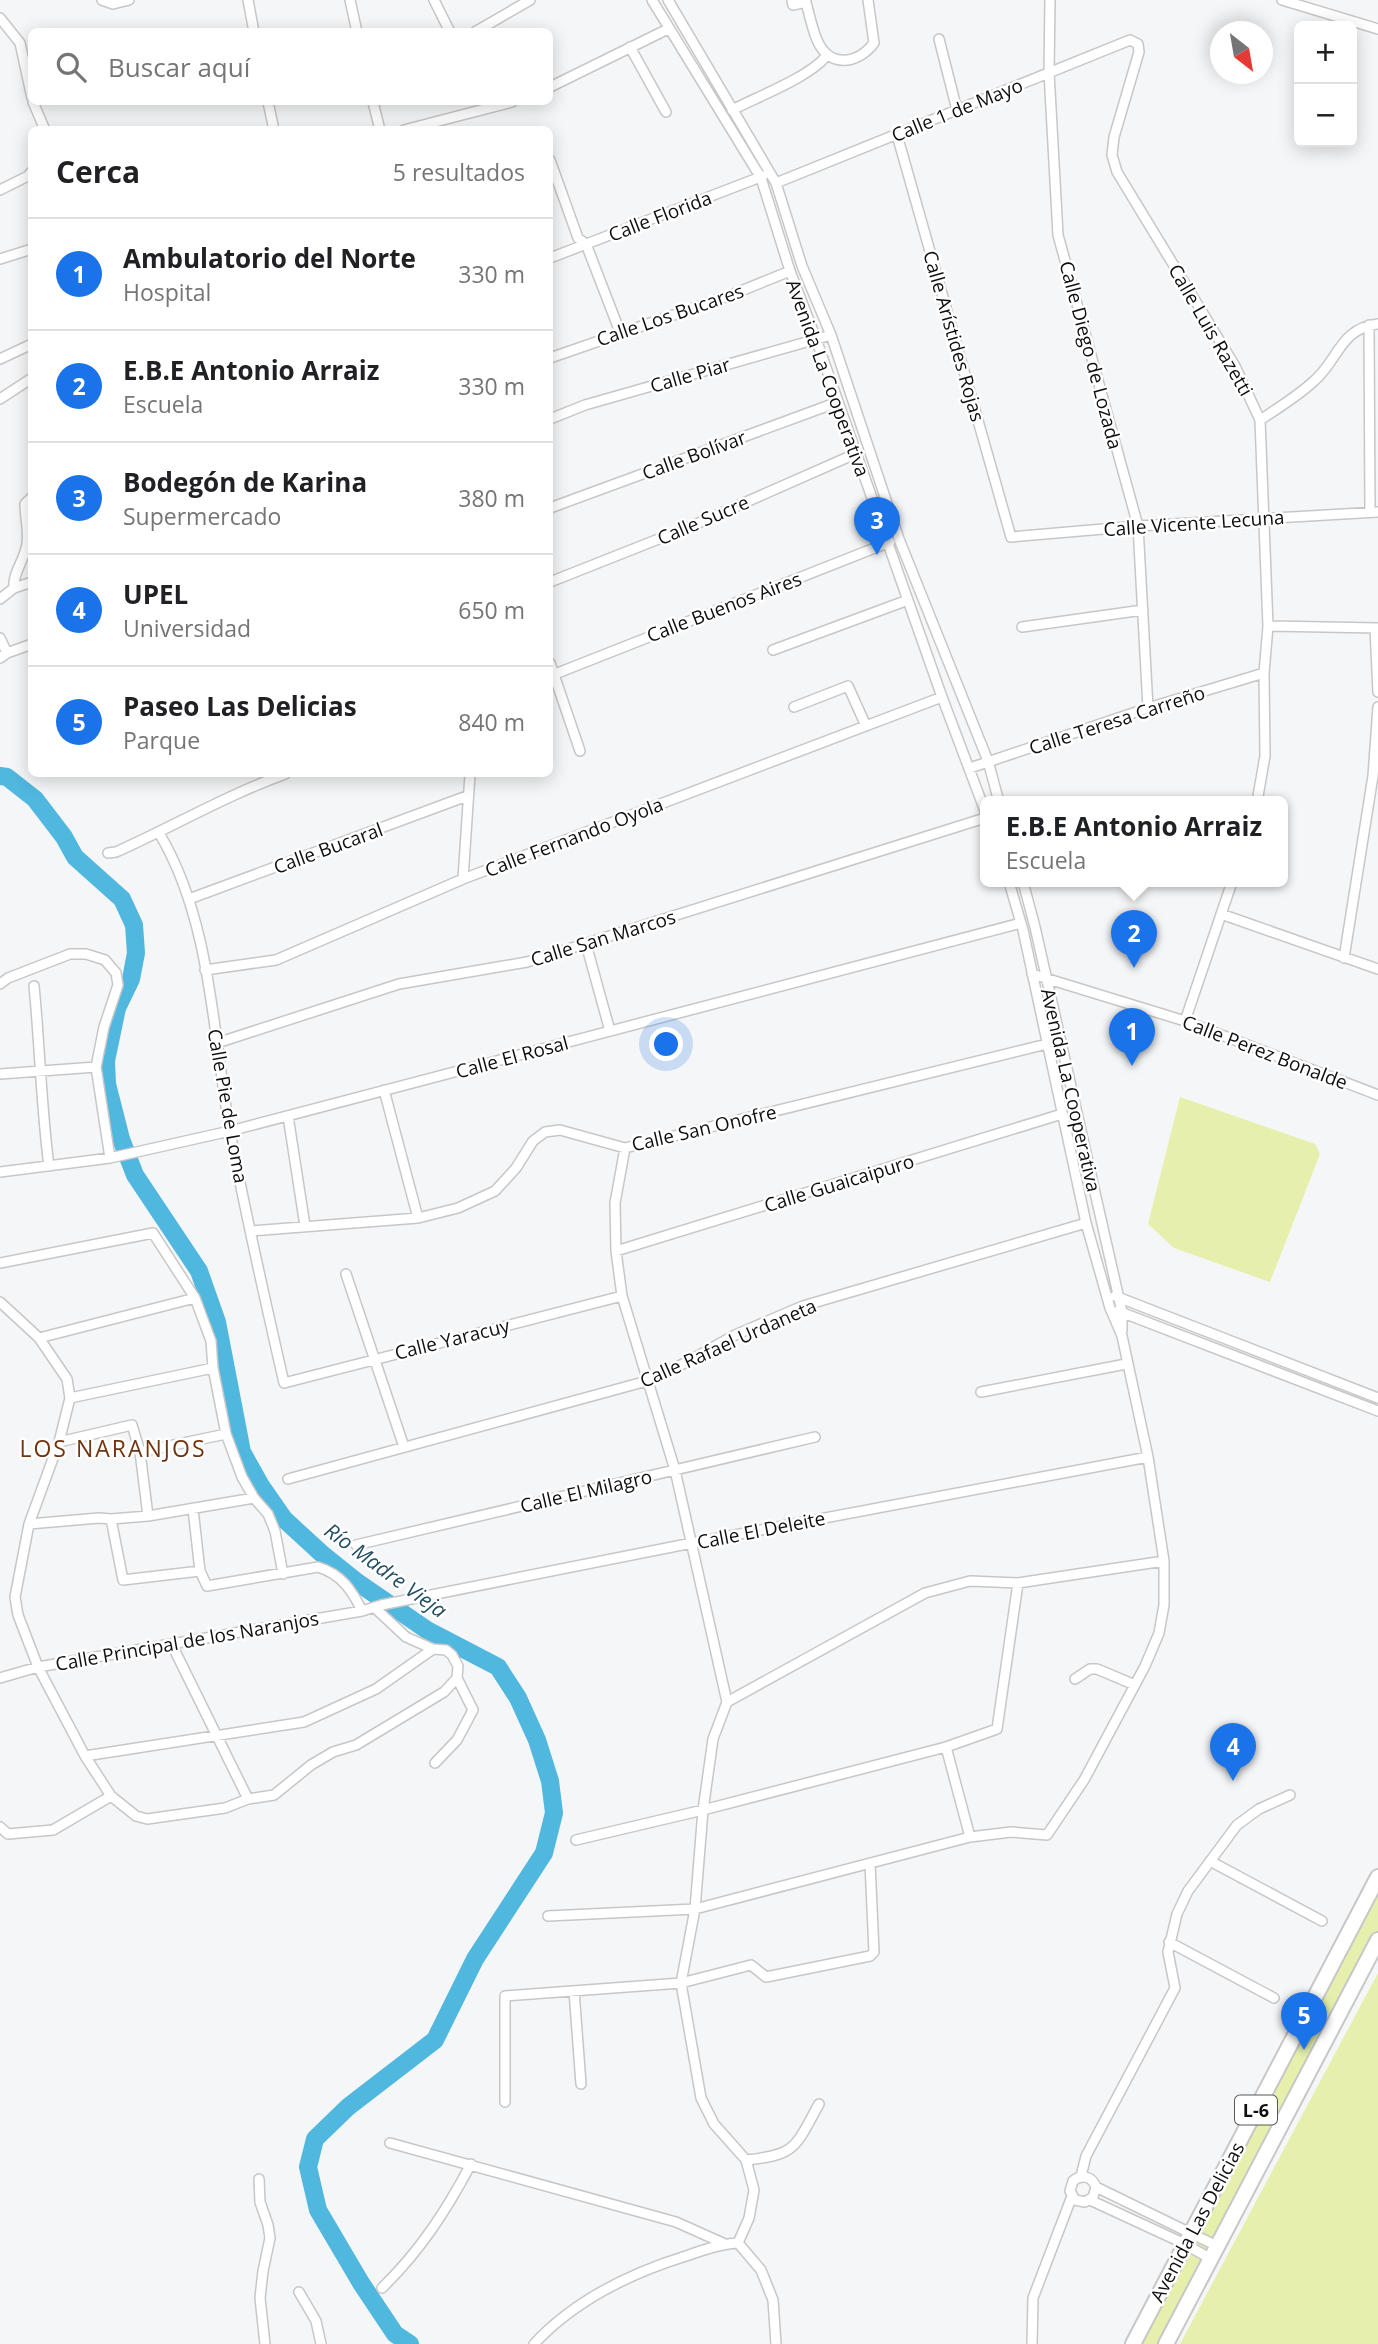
<!DOCTYPE html>
<html lang="es">
<head>
<meta charset="utf-8">
<style>
  :root { --surface:#fff; --page:#f2f2f2; --text:#202124; --muted:#757577; --line:#e0e0e0; --accent:#1a73e8 }
  body { margin:0; font-family:"Open Sans",sans-serif; background:var(--page); color:var(--text) }
  .controls { position:absolute; right:21px; top:21px; display:grid; overflow:hidden; border-radius:10px; box-shadow:0 4px 18px #0003 }
  .controls button { width:63px; height:63px; display:grid; place-items:center; padding:0; border:0; border-bottom:2px solid var(--line); background:var(--surface); color:var(--text); font:35px sans-serif }
  .compass { position:absolute; left:1210px; top:21px; width:63px; height:63px; border-radius:50%; background:var(--surface); box-shadow:0 4px 18px #0003; rotate:149deg }
  .you { position:absolute; left:667px; top:1045px; width:24px; height:24px; margin:-18px; border:5px solid #fff; border-radius:50%; background:#1a73e8; box-shadow:0 0 0 10px #1a73e833 }
  .badge { display:grid; place-items:center; width:46px; height:46px; border-radius:50%; background:var(--accent); color:#fff; font-size:23px; font-weight:700 }
  .pin { position:absolute; translate:-50% -58px; filter:drop-shadow(0 2px 4px #0008) }
  .pin::after { content:''; position:absolute; top:37px; width:24px; height:21px; background:inherit; clip-path:polygon(0 0,100% 0,50% 100%) }
  .popup { position:absolute; left:980px; top:796px; width:308px; height:91px; box-sizing:border-box; display:grid; place-content:center; border-radius:10px; background:var(--surface); filter:drop-shadow(0 2px 5px #0005); font-size:23px; white-space:nowrap; color:var(--muted) }
  .popup b { font-size:26px; color:var(--text) }
  .popup::after { content:''; position:absolute; left:50%; top:100%; margin-left:-14px; border:14px solid transparent; border-top-color:var(--surface) }
  .list { margin:0; padding:0; list-style:none }
  h2 { display:flex; justify-content:space-between; align-items:center; height:91px; margin:0; padding:0 28px; font-size:30px }
  h2 small { font-size:23px; font-weight:400; color:var(--muted) }
  .list li { display:grid; grid-template-columns:46px 1fr auto; gap:21px; align-items:center; box-sizing:border-box; height:112px; padding:0 28px; border-top:2px solid var(--line) }
  .list b { display:block; font-size:26px; white-space:nowrap }
  .list p { margin:0; font-size:23px; white-space:nowrap; color:var(--muted) }
  .list em { font-size:23px; font-style:normal; color:var(--muted) }
  .icon { flex:none; width:38px; height:38px; fill:none; stroke:currentColor; stroke-width:2; stroke-linecap:round; stroke-linejoin:round }
  .map { position:relative; flex:none; width:1378px; height:2344px; overflow:hidden }
  .search { position:absolute; background:var(--surface); box-shadow:0 4px 18px #0003; left:28px; top:28px; width:525px; height:77px; display:flex; align-items:center; gap:18px; box-sizing:border-box; padding:0 24px; border-radius:10px; color:var(--muted); font-size:26px }
  .panel { position:absolute; background:var(--surface); box-shadow:0 4px 18px #0003; left:28px; top:126px; width:525px; height:651px; border-radius:10px }
  .map>svg:first-child { display:block }
  .green { fill:#e6f0ac }
  .lines { fill:none; stroke-linecap:round; stroke-linejoin:round }
  .river { stroke:#50b7df; stroke-width:18 }
  .street-casing { stroke:#c7c7c8; stroke-width:12 }
  .primary-casing { stroke:#c7c7c8; stroke-width:18 }
  .street { stroke:#fff; stroke-width:9 }
  .primary { stroke:#fff; stroke-width:14 }
  .labels { text-anchor:middle; dominant-baseline:central; stroke-width:5; stroke-linejoin:round; paint-order:stroke }
  .shield { fill:#fff; stroke:#575757; stroke-width:2 }
  .shield-label { font-size:18px; font-weight:bold; fill:#0f0f0f }
  .street-label { font-size:19px; fill:#0f0f0f; stroke:#fff }
  .water-label { font-size:21px; font-style:italic; fill:#244f61; stroke:#fff }
  .quarter-label { font-size:23px; letter-spacing:2px; fill:#72340e; stroke:#fff }
</style>
</head>
<body>
<div class="map">
<svg width="1378" height="2344" viewBox="0 0 1378 2344">
  <rect width="100%" height="100%" fill="#f5f6f7"/>
  <path class="green" d="M1180,1097L1315,1144L1320,1154L1270,1282L1174,1248L1148,1224Z
    M1378,1877V1940L1166,2344H1133Z
    M1378,1973V2344H1180Z"/>
  <g class="lines">
    <path class="river" d="M0,776L7,777L35,799L64,837L75,857L122,899L134,925L136,953L131,979L117,1008L106,1061L107,1084L121,1139L135,1175L199,1271L217,1322L242,1452L261,1486L284,1519L321,1553L357,1582L427,1630L498,1667L518,1698L537,1740L550,1781L554,1813L544,1853L475,1959L435,2040L348,2107L315,2139L308,2167L318,2210L361,2283L395,2334L410,2344"/>
    <defs>
      <path id="street" d="M102,0L113,4L129,0
        M248,0L254,32
        M350,0L357,32
        M434,0L450,32
        M652,0L761,178L790,271L816,339L942,697L985,811
        M668,0L776,183L802,266L831,335L899,539L988,761L999,802
        M792,0L793,5L806,2C809,14 812,28 817,40C829,68 857,65 874,43L868,0
        M1050,0L1049,72L1058,235L1138,526L1148,708
        M1282,0L1378,29
        M0,18L20,43L32,98
        M475,32L530,0
        M939,39L957,110
        M630,47L666,112
        M550,87L668,29
        M33,102L45,130
        M268,102L274,130
        M373,102L380,130
        M732,110C757,97 812,76 827,55
        M404,130L512,102
        M897,135L1011,537L1138,526L1378,512
        M550,160L578,238L586,244L620,332
        M776,183L1130,40L1138,44L1139,52L1114,137L1112,155L1117,172L1235,366L1260,420L1268,626L1264,673L1265,756L1257,802
        M0,190L28,176L32,171
        M550,258L763,176
        M0,259L32,249
        M1369,325L1370,512
        M550,358L731,295L790,271
        M0,359L32,344
        M0,399L32,378
        M550,419L585,405L831,335
        M1260,420C1278,408 1298,396 1314,381C1338,361 1340,328 1378,324
        M550,508L838,402
        M550,582L694,525L855,454
        M14,588C12,574 25,559 27,544C29,531 25,517 25,504L32,497
        M0,599L14,588L32,582
        M1268,626L1378,628
        M1022,627L1143,610
        M1375,628L1378,692
        M0,638L7,653
        M773,650L908,600
        M0,658L7,653L32,644
        M550,663L580,751
        M550,676L890,542
        M794,707L848,686L866,726
        M970,768L1148,708L1264,673
        M159,833C211,919 213,1035 230,1132C246,1216 265,1300 284,1383L622,1296
        M108,853L116,852C172,827 227,795 285,774
        M463,879L470,774
        M1023,882L1035,927L1122,1312V1331
        M189,899L467,796
        M1221,914L1378,969
        M586,944L610,1031
        M1344,958L1373,776L1378,707
        M205,970L276,960L463,879L942,697
        M1032,974L1185,1021L1378,1095
        M0,984L8,978L70,954H86L105,960L116,973L118,985L104,1027L96,1067L110,1158
        M34,986C40,1046 41,1106 49,1166
        M1185,1021L1232,882
        M217,1043L399,984L527,962L985,818
        M0,1074L96,1067
        M384,1090L418,1218
        M288,1116L305,1226
        M625,1148L615,1203L616,1251L622,1296L675,1470L727,1702L713,1739L703,1810L695,1909L681,1983L701,2098L714,2124L746,2160L754,2190L749,2218L738,2243
        M0,1172L110,1158L230,1131L1021,923
        M250,1231L418,1218L458,1208L495,1191L516,1168L533,1141L545,1132L560,1130L625,1148L1047,1044L1060,1040
        M616,1251L1062,1114
        M0,1263L153,1233L195,1298L211,1341L213,1368L226,1434L242,1477L254,1498L268,1514L275,1531L283,1574
        M346,1274L404,1447
        M1115,1296L1378,1398
        M0,1302L39,1338L67,1379L70,1398L59,1442L29,1524L15,1597L18,1615L38,1667L85,1756L111,1796L136,1816L147,1819L225,1808L248,1799L274,1795L311,1765L333,1752L356,1745L444,1692L457,1678L458,1666L452,1655L446,1650L433,1649L406,1637L375,1608
        M1118,1311L1378,1411
        M39,1338L195,1298
        M981,1392L1126,1364
        M70,1398L213,1368
        M59,1442L132,1425L140,1452L226,1434
        M140,1452L148,1516
        M288,1479L647,1381L687,1362L735,1335L803,1306L1086,1223
        M193,1509L200,1571L207,1586L318,1567C341,1574 352,1590 362,1611
        M111,1519L123,1580L200,1571
        M29,1524L99,1518L111,1519L148,1516L254,1498
        M356,1545L815,1437
        M172,1645L248,1799
        M0,1678L38,1667L362,1611L381,1605L692,1543L1148,1457
        M1075,1679L1090,1669H1097L1135,1685
        M727,1702L925,1593L970,1581L1018,1583L1164,1561
        M946,1747L970,1837
        M85,1756L304,1722L376,1689L433,1649
        M435,1763L457,1740L473,1710L457,1678
        M0,1827L8,1834L53,1830L111,1796
        M576,1840L703,1810L946,1747L997,1729L1018,1583
        M1210,1861L1322,1921
        M548,1916L695,1909L970,1837L1011,1832L1047,1835L1084,1780L1145,1666L1159,1633L1164,1605V1561L1148,1457L1122,1336L1110,1308L1086,1223L1023,930L1009,882
        M1169,1942L1274,1998
        M574,1991L581,2084
        M505,2102V1996L681,1983L751,1965L766,1977L870,1956L874,1952L870,1863
        M390,2143L676,2222L723,2243
        M746,2160C797,2155 795,2147 819,2104
        M1081,2176L1086,2156L1175,1988L1168,1952L1177,1914L1188,1891L1237,1825L1259,1809L1290,1795
        M259,2179L260,2202L268,2225L270,2238L263,2271L260,2298L265,2344
        M1096,2187L1093,2197L1085,2202L1075,2200L1070,2191L1073,2181C1081,2174 1092,2176 1096,2187L1217,2246
        M1090,2200L1185,2244L1211,2259
        M382,2288C420,2251 446,2211 471,2164
        M299,2292L316,2321L321,2344
        M534,2344C574,2301 631,2273 686,2256C703,2250 720,2244 738,2243L761,2270L773,2300L776,2344
        M1032,2344L1033,2298L1072,2196"/>
      <path id="primary" d="M1133,2344L1378,1877
        M1166,2344L1378,1940"/>
    </defs>
    <use href="#street" class="street-casing"/>
    <use href="#primary" class="primary-casing"/>
    <use href="#street" class="street"/>
    <use href="#primary" class="primary"/>
  </g>
  <g class="labels">
    <rect class="shield" x="1235" y="2095.5" width="42" height="29" rx="5"/>
    <g class="shield-label">
      <text x="1256" y="2110">L-6</text>
    </g>
    <g class="street-label">
      <text transform="translate(957 110) rotate(-22)">Calle 1 de Mayo</text>
      <text transform="translate(660 216) rotate(-21)">Calle Florida</text>
      <text transform="translate(670 315) rotate(-19)">Calle Los Bucares</text>
      <text transform="translate(1211 330) rotate(60)">Calle Luis Razetti</text>
      <text transform="translate(954 336) rotate(74)">Calle Arístides Rojas</text>
      <text transform="translate(1091 355) rotate(75)">Calle Diego de Lozada</text>
      <text transform="translate(690 375) rotate(-16)">Calle Piar</text>
      <text transform="translate(828 378) rotate(70)">Avenida La Cooperativa</text>
      <text transform="translate(694 455) rotate(-20)">Calle Bolívar</text>
      <text transform="translate(703 520) rotate(-23)">Calle Sucre</text>
      <text transform="translate(1194 523) rotate(-4)">Calle Vicente Lecuna</text>
      <text transform="translate(724 607) rotate(-21)">Calle Buenos Aires</text>
      <text transform="translate(1117 720) rotate(-18)">Calle Teresa Carreño</text>
      <text transform="translate(574 837) rotate(-21)">Calle Fernando Oyola</text>
      <text transform="translate(328 848) rotate(-20)">Calle Bucaral</text>
      <text transform="translate(603 938) rotate(-17)">Calle San Marcos</text>
      <text transform="translate(1265 1052) rotate(21)">Calle Perez Bonalde</text>
      <text transform="translate(512 1057) rotate(-15)">Calle El Rosal</text>
      <text transform="translate(1071 1090) rotate(77)">Avenida La Cooperativa</text>
      <text transform="translate(228 1106) rotate(80)">Calle Pie de Loma</text>
      <text transform="translate(704 1128) rotate(-13)">Calle San Onofre</text>
      <text transform="translate(839 1183) rotate(-17)">Calle Guaicaipuro</text>
      <text transform="translate(452 1339) rotate(-14)">Calle Yaracuy</text>
      <text transform="translate(728 1343) rotate(-24)">Calle Rafael Urdaneta</text>
      <text transform="translate(586 1491) rotate(-13)">Calle El Milagro</text>
      <text transform="translate(761 1530) rotate(-11)">Calle El Deleite</text>
      <text transform="translate(187 1641) rotate(-10)">Calle Principal de los Naranjos</text>
      <text transform="translate(1197 2222) rotate(-62)">Avenida Las Delicias</text>
    </g>
    <g class="water-label">
      <text transform="translate(386 1570) rotate(36)">Río Madre Vieja</text>
    </g>
    <g class="quarter-label">
      <text x="113" y="1448">LOS NARANJOS</text>
    </g>
  </g>
</svg>
<div class="controls">
<button>+</button>
<button>−</button>
</div>
<svg class="compass" viewBox="-18 -18 36 36"><path d="M0-13l5 13h-10z" fill="#e53935"/><path d="M0 13l5-13h-10z" fill="#757577"/></svg>
<div class="you"></div>
<div class="pin badge" style="left:1132px;top:1066px">1</div>
<div class="pin badge" style="left:1134px;top:968px">2</div>
<div class="popup"><b>E.B.E Antonio Arraiz</b>Escuela</div>
<div class="pin badge" style="left:877px;top:555px">3</div>
<div class="pin badge" style="left:1233px;top:1781px">4</div>
<div class="pin badge" style="left:1304px;top:2050px">5</div>
<div class="search"><svg class="icon" aria-label="search" viewBox="0 0 24 24"><circle cx="10" cy="10" r="6"/><path d="M15 15l6 6"/></svg>Buscar aquí</div>
<section class="panel">
<h2>Cerca<small>5 resultados</small></h2>
<ul class="list">
<li><span class="badge">1</span><div><b>Ambulatorio del Norte</b><p>Hospital</p></div><em>330 m</em></li>
<li><span class="badge">2</span><div><b>E.B.E Antonio Arraiz</b><p>Escuela</p></div><em>330 m</em></li>
<li><span class="badge">3</span><div><b>Bodegón de Karina</b><p>Supermercado</p></div><em>380 m</em></li>
<li><span class="badge">4</span><div><b>UPEL</b><p>Universidad</p></div><em>650 m</em></li>
<li><span class="badge">5</span><div><b>Paseo Las Delicias</b><p>Parque</p></div><em>840 m</em></li>
</ul>
</section>
</div>
</body>
</html>
